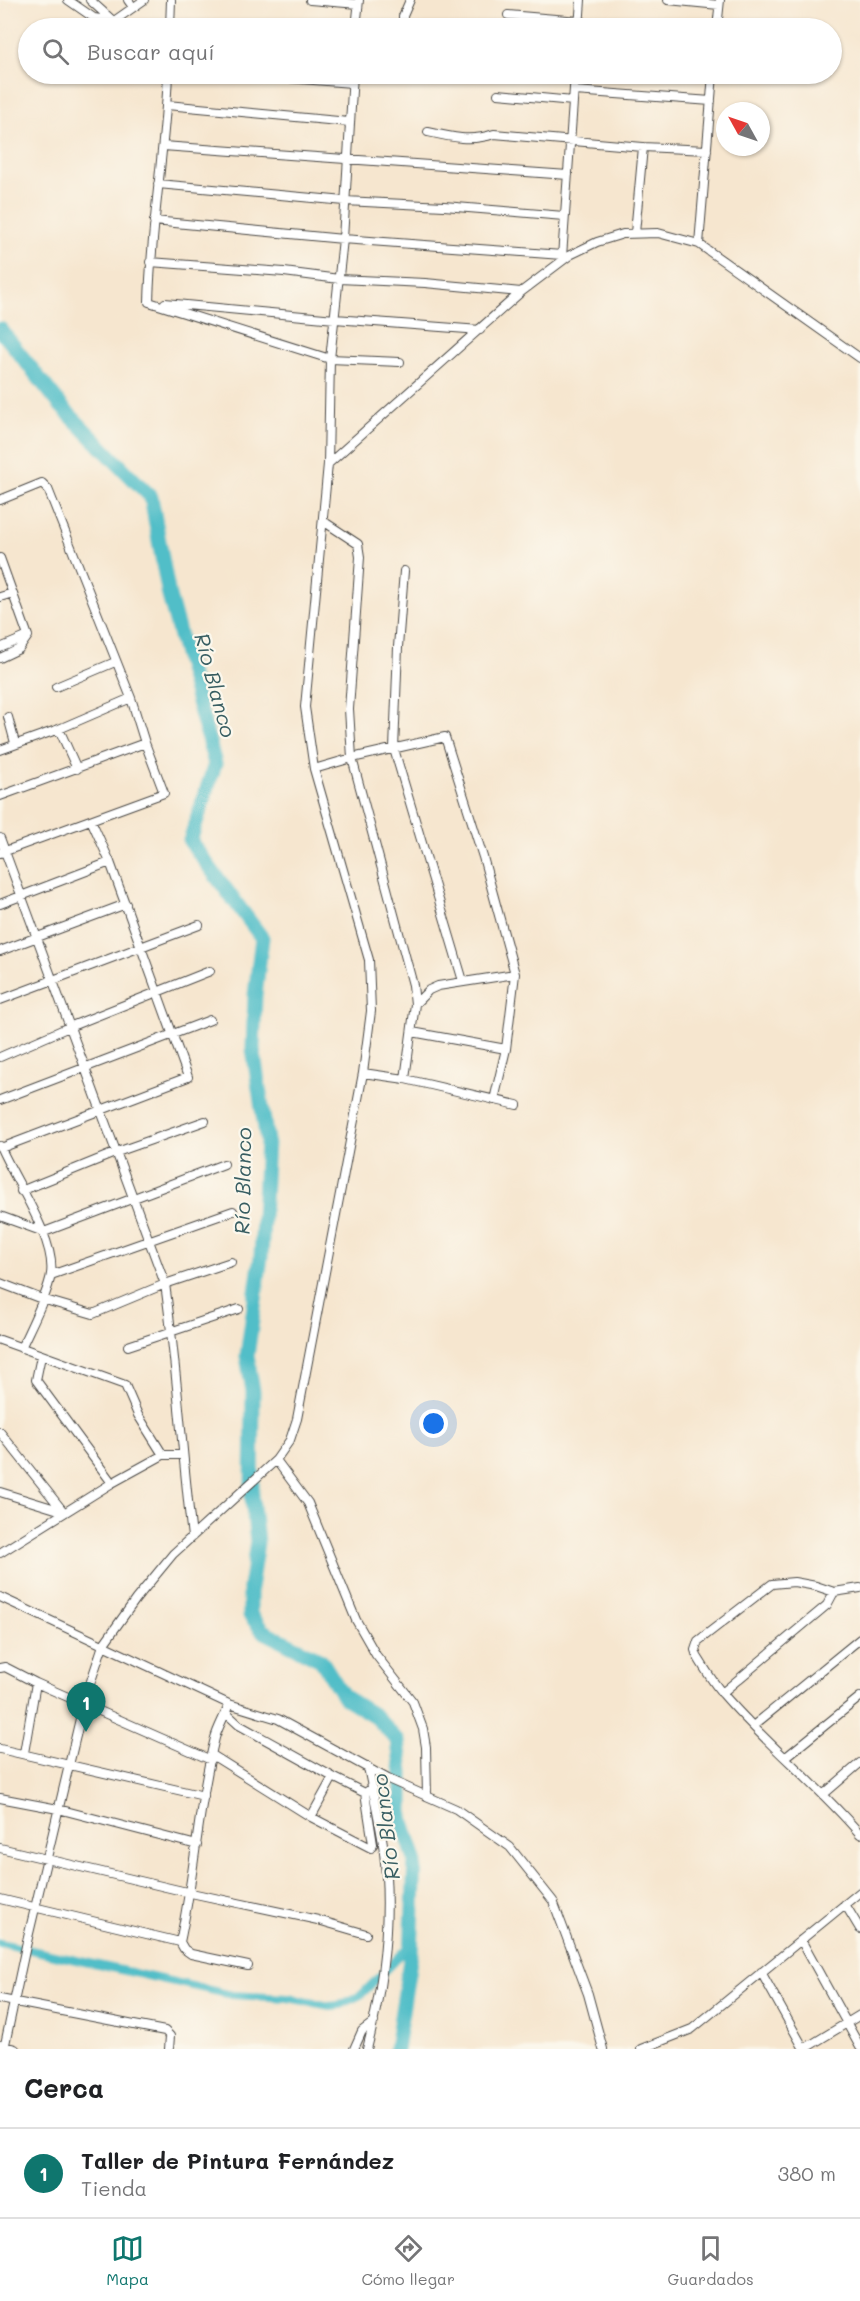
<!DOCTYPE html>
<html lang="es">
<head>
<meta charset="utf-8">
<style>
  :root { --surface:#fff; --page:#f2f2f2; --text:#202124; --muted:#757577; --line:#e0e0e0; --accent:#0f766e }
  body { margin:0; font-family:Mali,sans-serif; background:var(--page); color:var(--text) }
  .compass { position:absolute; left:716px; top:102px; width:54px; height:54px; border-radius:50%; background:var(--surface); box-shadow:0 2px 4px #0004; rotate:310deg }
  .you { position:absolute; left:434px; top:1424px; width:21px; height:21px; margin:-15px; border:4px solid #fff; border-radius:50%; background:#1a73e8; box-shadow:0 0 0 9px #1a73e833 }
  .badge { display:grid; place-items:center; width:39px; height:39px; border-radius:50%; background:var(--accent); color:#fff; font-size:20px; font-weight:700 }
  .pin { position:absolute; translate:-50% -50px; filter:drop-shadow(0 2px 3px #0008) }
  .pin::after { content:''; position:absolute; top:32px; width:21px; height:18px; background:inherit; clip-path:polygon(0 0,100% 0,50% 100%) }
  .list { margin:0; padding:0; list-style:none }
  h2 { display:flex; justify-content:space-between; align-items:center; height:78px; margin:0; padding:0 24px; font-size:26px }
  h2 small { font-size:20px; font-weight:400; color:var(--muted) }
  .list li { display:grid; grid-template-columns:39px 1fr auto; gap:18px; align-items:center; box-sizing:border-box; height:90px; padding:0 24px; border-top:2px solid var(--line) }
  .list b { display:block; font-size:22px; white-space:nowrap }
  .list p { margin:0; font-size:20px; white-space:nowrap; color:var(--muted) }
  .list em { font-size:20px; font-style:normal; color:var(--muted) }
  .icon { flex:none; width:33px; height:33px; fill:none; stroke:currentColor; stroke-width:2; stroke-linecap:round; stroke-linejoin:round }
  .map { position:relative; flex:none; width:860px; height:2049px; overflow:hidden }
  .search { position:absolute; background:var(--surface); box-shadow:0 2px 4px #0004; left:18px; right:18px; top:18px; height:66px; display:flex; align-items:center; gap:15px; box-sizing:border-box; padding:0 21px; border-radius:33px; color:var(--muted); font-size:22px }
  .sheet { height:168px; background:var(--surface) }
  nav { display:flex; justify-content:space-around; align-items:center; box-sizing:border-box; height:84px; border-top:2px solid var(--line); background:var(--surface); font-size:16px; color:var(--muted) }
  nav a { display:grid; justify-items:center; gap:3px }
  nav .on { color:var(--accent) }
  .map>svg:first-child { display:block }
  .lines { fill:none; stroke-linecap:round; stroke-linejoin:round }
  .canal { stroke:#51bec8; stroke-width:8 }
  .river { stroke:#51bec8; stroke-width:15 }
  .street-casing { stroke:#494744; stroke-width:10 }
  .street { stroke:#fff; stroke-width:8 }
  .labels { text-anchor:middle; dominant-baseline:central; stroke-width:4.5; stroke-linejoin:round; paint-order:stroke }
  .water-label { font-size:21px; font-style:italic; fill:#385e62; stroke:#fbf7ec }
</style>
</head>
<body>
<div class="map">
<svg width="860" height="2049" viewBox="0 0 860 2049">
  <rect width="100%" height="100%" fill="#fbf7ec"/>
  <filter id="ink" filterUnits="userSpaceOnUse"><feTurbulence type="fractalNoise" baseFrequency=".0167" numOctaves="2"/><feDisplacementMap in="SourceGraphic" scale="12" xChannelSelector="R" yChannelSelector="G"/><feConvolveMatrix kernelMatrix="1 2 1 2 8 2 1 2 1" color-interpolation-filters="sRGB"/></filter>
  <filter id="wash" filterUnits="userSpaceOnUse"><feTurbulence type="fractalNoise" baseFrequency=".008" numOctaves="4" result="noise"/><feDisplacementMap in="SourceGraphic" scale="24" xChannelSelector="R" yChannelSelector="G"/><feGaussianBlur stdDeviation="1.35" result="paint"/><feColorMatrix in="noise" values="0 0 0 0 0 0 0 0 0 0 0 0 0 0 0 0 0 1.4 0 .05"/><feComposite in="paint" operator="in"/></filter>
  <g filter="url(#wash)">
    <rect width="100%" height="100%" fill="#f6e6cf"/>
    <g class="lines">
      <path class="canal" d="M0,1943L232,1995L288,1998L330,2006L340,2005L361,1995L411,1944"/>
      <path class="river" d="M0,329L62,407L151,497L169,596L215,764L190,841L262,938L255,995L253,1049L267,1141L261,1257L247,1356L253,1391L252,1498L257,1542L250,1588V1615L263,1631L321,1660L344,1697L375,1716L398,1741L402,1773V1818L415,1860L411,1954L396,2049"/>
    </g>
  </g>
  <g filter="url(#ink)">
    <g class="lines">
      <defs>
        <path id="street" d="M68,0L94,18L114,21L144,0
          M90,0L112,20
          M128,0L133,7
          M310,0L358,4
          M668,0L719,5
          M508,15L579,21
          M170,28L171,0
          M356,28L359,0
          M403,28V16L410,0
          M579,28L581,0
          M717,28L720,0
          M168,74C165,150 151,225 149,302L330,359L400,362
          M249,75L352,83
          M575,91L711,101
          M498,94L573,101
          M167,105L349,122
          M428,132C450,137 471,142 494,134L643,147L707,150
          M163,146L568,175
          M158,184L345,201L444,206L564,216
          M154,221L343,239L562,255
          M635,233L643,147
          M699,244L713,74
          M562,257L575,74
          M150,262L284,272L339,279L425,283L521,292
          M165,303L335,319L480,330
          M328,464L521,292L570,255L597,242L623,234L658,233L699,244L860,358
          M0,500L42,483L48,489L131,698L145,743L164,793L0,853
          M323,521L358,544L360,557L349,709L352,758L413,985L415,1004L405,1079
          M0,558L28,636
          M404,571L398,647L394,749L463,981
          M0,597L13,593
          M0,648L26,637
          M0,658L19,649L28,636
          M56,687L115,662
          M8,717L15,743
          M59,729L77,769
          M0,750L59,729L131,698
          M314,769L352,758L445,737L483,857L515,974L506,1049L494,1100
          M0,796L145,743
          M0,838L165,1284C177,1368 182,1453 192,1537
          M0,904L110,862
          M0,951L126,904
          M0,1000L199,925
          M415,1004L429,990L438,986L515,974
          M412,1032L506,1049
          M0,1057L69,1027L210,971
          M363,1073L405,1079L517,1105
          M0,1100L210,1020
          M0,1146C15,1181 56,1239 51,1274C48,1294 30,1328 21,1348
          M1,1148L188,1077L110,862L91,820
          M21,1191L117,1152L205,1121
          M0,1216L44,1232L224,1164
          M51,1275L233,1211
          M0,1283L42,1299L93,1314L165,1284L231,1262
          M0,1340L125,1385L138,1415L163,1455
          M128,1346L239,1309
          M41,1356L36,1380L112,1483
          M0,1432L63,1511
          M276,1460L308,1503L356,1620L376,1655L413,1702L423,1729L426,1747L427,1796
          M0,1492L62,1511
          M0,1553L112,1483L163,1455H183
          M860,1588L834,1592L816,1586L794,1582L772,1584L698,1641L695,1650L697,1656C705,1669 713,1683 723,1694C766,1744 818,1785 860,1834
          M0,1597L229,1704L278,1719L388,1779L456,1809L510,1847L553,1901L588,1994L603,2049
          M0,1668L5,1667L36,1683
          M722,1693L827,1605L834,1592
          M229,1704C225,1716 218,1727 215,1738C198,1805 195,1874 180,1942L184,1949L191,1954L248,1966
          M226,1713L239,1725L333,1777L311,1817
          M753,1726L860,1639
          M0,1749L204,1796
          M24,1753L36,1683L211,1760
          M212,1755L311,1817L371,1848L373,1844L365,1793L372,1788
          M786,1757L860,1697
          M333,1777L365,1793
          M824,1794L860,1763
          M0,1798L58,1809L197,1845
          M0,1848L191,1893L318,1920L366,1934
          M0,1899L180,1942
          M845,1904L860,1929
          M801,1940L860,2047
          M761,1972L804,2049L860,2015
          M0,1999L165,2031L170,2036L169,2049
          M1,2045L15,2049
          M4,2049L26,1946L84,1702L103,1645L136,1599L173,1554L276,1460L290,1440L297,1419L363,1073L371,1011L369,960L314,769L305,707L328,464L330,359L343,239L353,74
          M354,2049L362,2031L374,2022
          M367,2049C384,1983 392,1912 383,1844C379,1818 373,1793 368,1767
          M641,2049L692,2029L860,1892"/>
      </defs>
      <use href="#street" class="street-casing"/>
      <use href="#street" class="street"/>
    </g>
  </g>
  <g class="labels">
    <g class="water-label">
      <text transform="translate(216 685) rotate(75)">Río Blanco</text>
      <text transform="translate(242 1181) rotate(-89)">Río Blanco</text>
      <text transform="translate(385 1827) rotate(-97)">Río Blanco</text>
    </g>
  </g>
</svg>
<svg class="compass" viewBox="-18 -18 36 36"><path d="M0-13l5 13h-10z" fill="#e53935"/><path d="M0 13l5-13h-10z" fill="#757577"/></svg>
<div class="you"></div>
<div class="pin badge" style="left:86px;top:1732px">1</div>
<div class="search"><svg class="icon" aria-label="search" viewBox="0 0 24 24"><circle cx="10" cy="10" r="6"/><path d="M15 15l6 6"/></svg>Buscar aquí</div>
</div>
<section class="sheet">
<h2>Cerca<small></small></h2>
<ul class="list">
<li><span class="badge">1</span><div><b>Taller de Pintura Fernández</b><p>Tienda</p></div><em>380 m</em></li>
</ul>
</section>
<nav>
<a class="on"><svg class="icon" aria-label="map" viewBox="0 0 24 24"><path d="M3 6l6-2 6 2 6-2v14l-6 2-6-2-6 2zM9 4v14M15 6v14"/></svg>Mapa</a>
<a><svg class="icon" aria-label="directions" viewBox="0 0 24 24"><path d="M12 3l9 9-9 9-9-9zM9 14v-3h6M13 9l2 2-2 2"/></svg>Cómo llegar</a>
<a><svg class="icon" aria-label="saved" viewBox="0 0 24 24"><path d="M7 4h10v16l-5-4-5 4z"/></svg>Guardados</a>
</nav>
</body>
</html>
